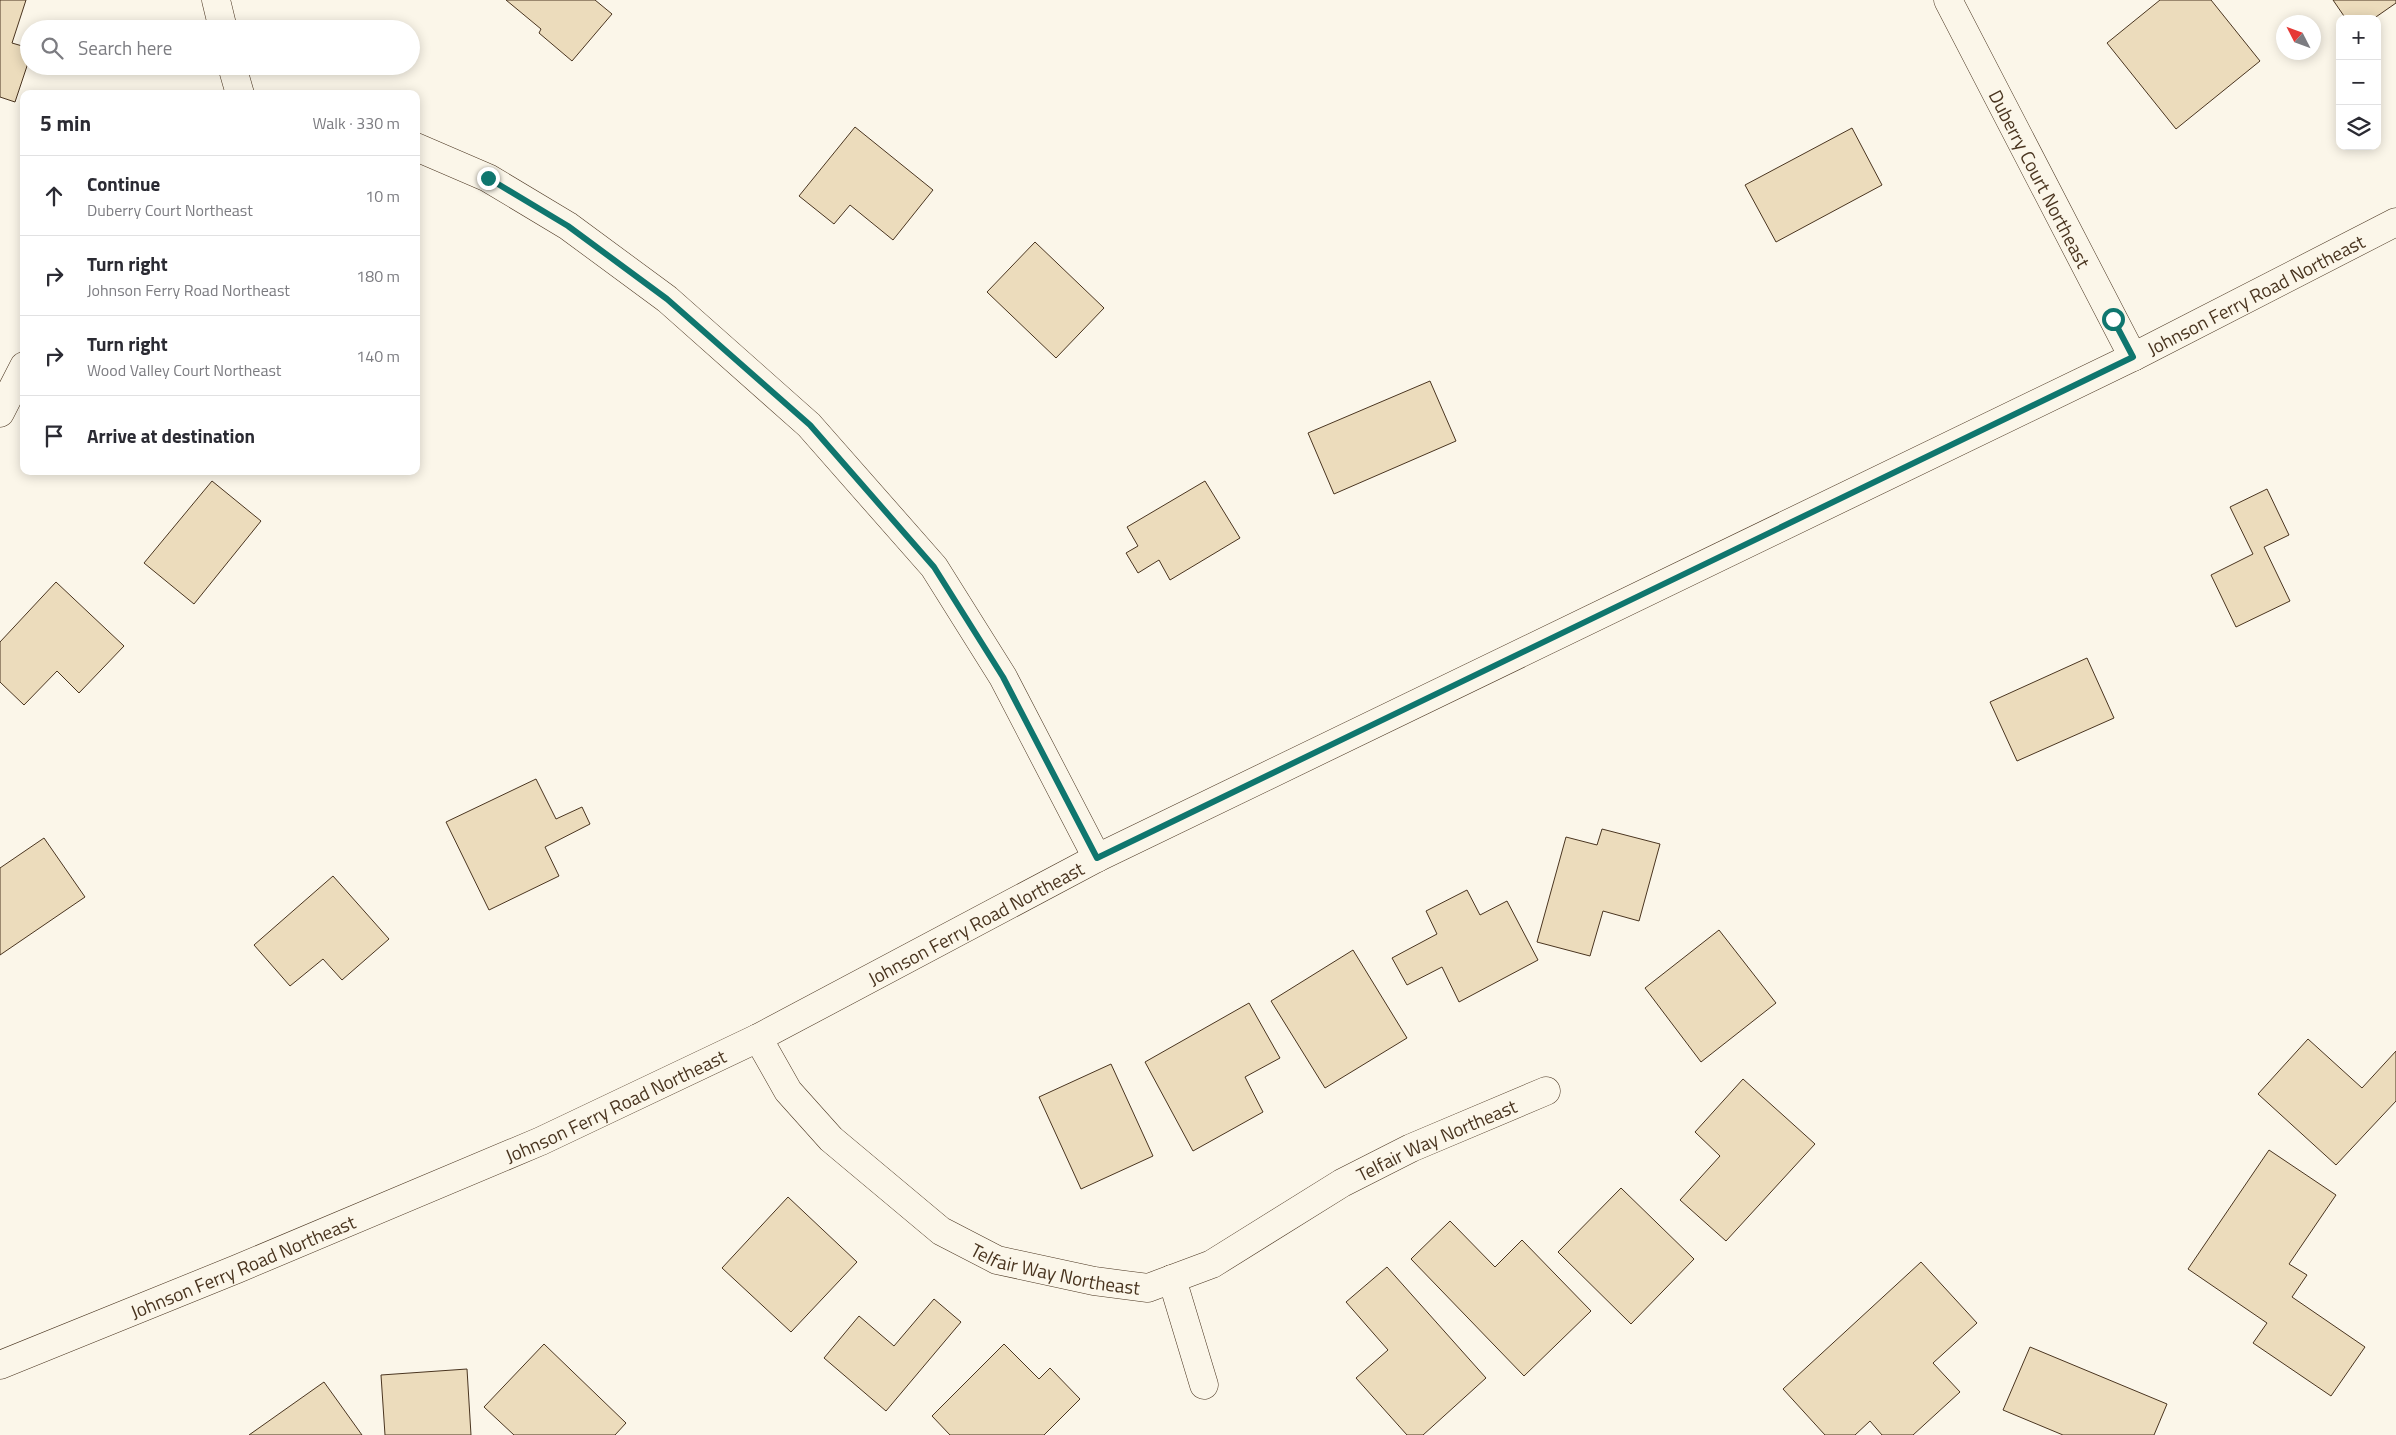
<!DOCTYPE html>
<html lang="en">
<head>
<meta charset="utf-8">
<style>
  :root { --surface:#fff; --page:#f7f7f7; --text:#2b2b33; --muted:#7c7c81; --line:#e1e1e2 }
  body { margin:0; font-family:"Titillium Web",sans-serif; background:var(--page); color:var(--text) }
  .controls { position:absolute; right:15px; top:15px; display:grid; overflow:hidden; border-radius:10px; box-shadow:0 2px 12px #0003 }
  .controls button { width:45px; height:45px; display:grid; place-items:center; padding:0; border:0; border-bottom:1px solid var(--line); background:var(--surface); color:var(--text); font:25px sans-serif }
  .compass { position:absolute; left:2276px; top:15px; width:45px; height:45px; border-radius:50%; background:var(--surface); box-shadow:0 2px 12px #0003; rotate:312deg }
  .stop { position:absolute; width:15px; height:15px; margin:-11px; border:4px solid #0f766e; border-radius:50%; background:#fff }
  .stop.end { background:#0f766e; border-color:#fff; box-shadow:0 1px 5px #0008 }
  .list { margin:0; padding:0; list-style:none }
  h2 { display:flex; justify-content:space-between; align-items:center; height:65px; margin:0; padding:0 20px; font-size:21px }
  h2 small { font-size:16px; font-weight:400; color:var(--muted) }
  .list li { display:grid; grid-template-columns:32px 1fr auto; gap:15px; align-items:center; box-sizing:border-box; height:80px; padding:0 20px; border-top:1px solid var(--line) }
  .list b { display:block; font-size:19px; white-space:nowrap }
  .list p { margin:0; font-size:16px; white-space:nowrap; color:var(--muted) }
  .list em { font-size:16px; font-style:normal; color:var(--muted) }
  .icon { flex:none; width:28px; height:28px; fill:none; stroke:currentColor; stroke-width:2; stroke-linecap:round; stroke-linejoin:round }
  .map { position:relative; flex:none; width:2396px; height:1435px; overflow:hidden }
  .search { position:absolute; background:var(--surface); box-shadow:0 2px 12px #0003; left:20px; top:20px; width:400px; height:55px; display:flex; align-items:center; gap:12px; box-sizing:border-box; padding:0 18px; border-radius:28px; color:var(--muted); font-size:19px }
  .panel { position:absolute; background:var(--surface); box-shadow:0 2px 12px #0003; left:20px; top:90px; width:400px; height:385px; border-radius:10px }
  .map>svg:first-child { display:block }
  .building { fill:#ecdcbc; stroke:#4a3520 }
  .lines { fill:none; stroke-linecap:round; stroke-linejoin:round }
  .minor-casing { stroke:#4a3520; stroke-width:29 }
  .major-casing { stroke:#4a3520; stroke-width:29 }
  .minor { stroke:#fbf6e9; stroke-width:28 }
  .major { stroke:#fbf6e9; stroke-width:28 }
  .route { stroke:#0f766e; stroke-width:6 }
  .labels { text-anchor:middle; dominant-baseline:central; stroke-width:4; stroke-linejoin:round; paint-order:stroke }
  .street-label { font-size:19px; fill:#4a3520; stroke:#fbf6e9 }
</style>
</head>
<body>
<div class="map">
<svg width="2396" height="1435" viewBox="0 0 2396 1435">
  <rect width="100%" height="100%" fill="#fbf6e9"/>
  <path class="building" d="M0,0H26L12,43L29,48V60L15,102L0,97Z
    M506,0H595L612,14L572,61L539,33L541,29Z
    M2160,0H2211L2260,61L2176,129L2107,43Z
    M2333,0H2396V3L2373,19H2346Z
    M855,127L933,190L893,240L850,205L834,224L799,196Z
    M1852,128L1882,185L1776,242L1745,185Z
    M1035,242L1104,308L1056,358L987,292Z
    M1430,381L1456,441L1334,494L1308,433Z
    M212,481L261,521L194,604L144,563Z
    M1205,481L1240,538L1170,580L1159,560L1138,573L1126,553L1138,546L1127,527Z
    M2267,489L2289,535L2264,547L2290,601L2236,627L2211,575L2253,554L2230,507Z
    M56,582L124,646L79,693L57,671L24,705L0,682V642Z
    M2087,658L2114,718L2017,761L1990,702Z
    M536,779L556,819L582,807L590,824L545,847L559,876L489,910L446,822Z
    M1602,829L1660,844L1639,921L1603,911L1590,956L1537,942L1566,837L1597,845Z
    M44,838L85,897L0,955V868Z
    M333,876L389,939L342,980L323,959L290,986L254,945Z
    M1467,890L1480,915L1507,901L1538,960L1459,1002L1442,967L1407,985L1392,958L1437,934L1426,911Z
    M1719,930L1776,1003L1701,1062L1645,988Z
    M1353,950L1407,1038L1325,1088L1271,1001Z
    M1249,1003L1280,1058L1245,1077L1263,1112L1193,1151L1145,1062Z
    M2308,1039L2362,1088L2396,1051V1101L2336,1165L2258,1094Z
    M1111,1064L1153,1156L1081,1189L1039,1097Z
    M1743,1079L1815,1144L1726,1241L1680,1200L1720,1156L1695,1132Z
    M2269,1150L2336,1195L2289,1264L2307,1275L2292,1297L2365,1347L2331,1396L2253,1343L2267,1323L2188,1269Z
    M1621,1188L1694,1259L1631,1324L1558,1252Z
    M788,1197L857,1262L791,1332L722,1268Z
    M1450,1221L1495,1267L1522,1240L1591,1311L1524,1376L1411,1259Z
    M1921,1262L1977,1323L1933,1363L1960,1392L1913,1435H1882L1870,1421L1855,1435H1825L1783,1389Z
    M1387,1267L1486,1378L1423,1435H1407L1356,1378L1388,1350L1346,1302Z
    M934,1299L961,1322L886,1411L824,1358L859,1316L894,1346Z
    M544,1344L626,1423L615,1435H514L484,1407Z
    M1004,1344L1039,1379L1050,1368L1080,1399L1044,1435H950L932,1416Z
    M2030,1347L2167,1404L2154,1435H2063L2003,1410Z
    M467,1369L471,1435H385L381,1375Z
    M324,1382L362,1435H249Z"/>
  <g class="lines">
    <defs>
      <g id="minor">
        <path d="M216,0L223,29"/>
        <path id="s1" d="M1948,0L2133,357"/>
        <path d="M232,66L240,94"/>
        <path d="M416,147L488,178L568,226L667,299L809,425L934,567L1003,677L1097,858"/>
        <path d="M0,413L24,366"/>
        <path id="s2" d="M758,1038L788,1091L831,1139L941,1231L997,1260L1094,1281L1148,1288L1212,1264L1342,1183L1411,1148L1546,1091"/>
        <path d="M1172,1279L1204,1385"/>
      </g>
      <g id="major">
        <path id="s3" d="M0,1365L237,1269L541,1141L758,1038L1097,858L2133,357L2396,222"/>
      </g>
    </defs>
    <use href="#minor" class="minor-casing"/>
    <use href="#major" class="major-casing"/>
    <use href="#minor" class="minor"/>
    <use href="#major" class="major"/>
  </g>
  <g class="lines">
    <path class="route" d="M488,178L568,226L667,299L810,425L934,567L1003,677L1097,858L2133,357L2113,319"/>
  </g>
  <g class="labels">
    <g class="street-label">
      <text stroke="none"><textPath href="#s1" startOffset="201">Duberry Court Northeast</textPath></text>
      <text stroke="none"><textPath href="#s3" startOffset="2498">Johnson Ferry Road Northeast</textPath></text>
      <text stroke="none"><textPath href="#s3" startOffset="1072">Johnson Ferry Road Northeast</textPath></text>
      <text stroke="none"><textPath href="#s3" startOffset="668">Johnson Ferry Road Northeast</textPath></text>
      <text stroke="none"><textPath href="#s2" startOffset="811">Telfair Way Northeast</textPath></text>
      <text stroke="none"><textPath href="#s3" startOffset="262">Johnson Ferry Road Northeast</textPath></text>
      <text stroke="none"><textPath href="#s2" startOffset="391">Telfair Way Northeast</textPath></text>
    </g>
  </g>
</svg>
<div class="controls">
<button>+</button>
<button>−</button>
<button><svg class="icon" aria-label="layers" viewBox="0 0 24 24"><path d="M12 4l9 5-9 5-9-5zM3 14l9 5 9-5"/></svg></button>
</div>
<svg class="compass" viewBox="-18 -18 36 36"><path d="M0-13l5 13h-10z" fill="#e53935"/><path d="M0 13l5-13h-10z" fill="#7c7c81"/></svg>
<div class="stop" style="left:2113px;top:319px"></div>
<div class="stop end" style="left:488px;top:178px"></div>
<div class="search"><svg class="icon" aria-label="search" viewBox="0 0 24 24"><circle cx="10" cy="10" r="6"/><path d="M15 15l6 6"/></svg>Search here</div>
<section class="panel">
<h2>5 min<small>Walk · 330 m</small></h2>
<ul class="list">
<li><svg class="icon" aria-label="ahead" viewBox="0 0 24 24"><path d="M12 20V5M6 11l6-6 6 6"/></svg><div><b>Continue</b><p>Duberry Court Northeast</p></div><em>10 m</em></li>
<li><svg class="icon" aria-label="right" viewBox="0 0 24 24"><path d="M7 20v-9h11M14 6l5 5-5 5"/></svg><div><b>Turn right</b><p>Johnson Ferry Road Northeast</p></div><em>180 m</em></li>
<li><svg class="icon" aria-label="right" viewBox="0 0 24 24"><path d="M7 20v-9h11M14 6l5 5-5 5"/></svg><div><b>Turn right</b><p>Wood Valley Court Northeast</p></div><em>140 m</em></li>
<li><svg class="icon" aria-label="arrive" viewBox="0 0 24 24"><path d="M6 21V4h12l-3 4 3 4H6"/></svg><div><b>Arrive at destination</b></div></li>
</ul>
</section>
</div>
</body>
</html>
